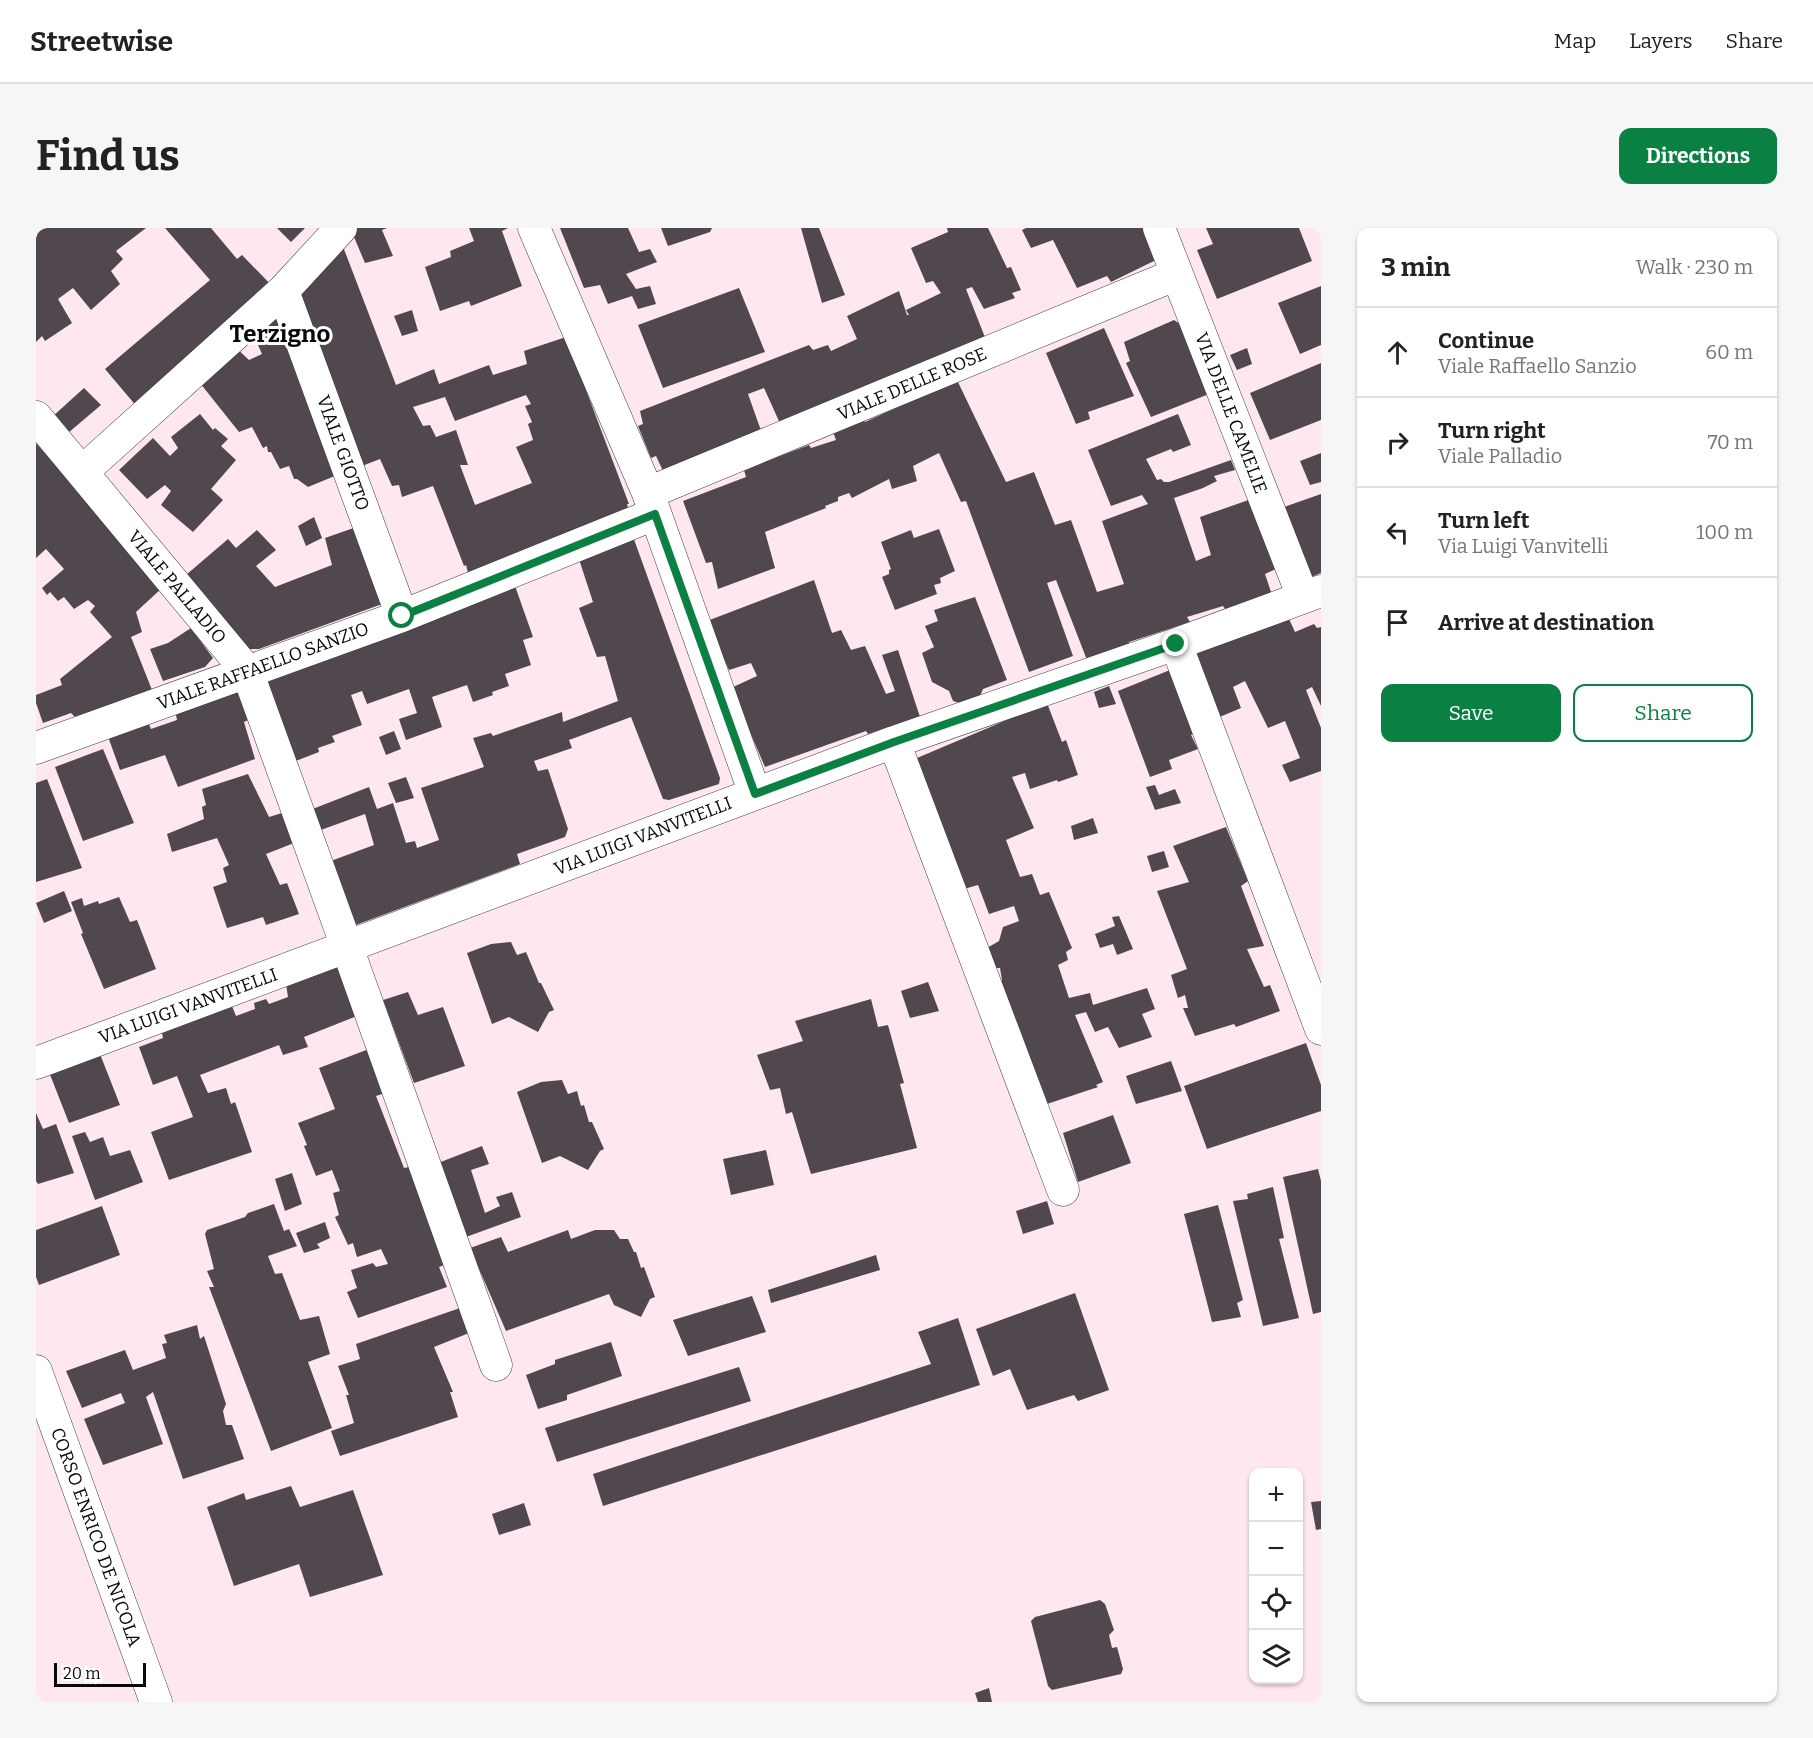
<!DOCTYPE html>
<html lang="en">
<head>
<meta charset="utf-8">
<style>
  :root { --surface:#fff; --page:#f6f6f6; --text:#222; --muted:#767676; --line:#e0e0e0; --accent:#0b8043 }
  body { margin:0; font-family:Bitter,serif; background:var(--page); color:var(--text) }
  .controls { position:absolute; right:18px; bottom:18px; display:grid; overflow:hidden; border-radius:12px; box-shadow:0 2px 4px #0004 }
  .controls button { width:54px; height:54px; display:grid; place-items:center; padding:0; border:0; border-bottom:2px solid var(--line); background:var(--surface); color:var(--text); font:30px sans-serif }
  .scale { position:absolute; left:18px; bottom:15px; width:92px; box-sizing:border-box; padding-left:6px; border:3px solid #090909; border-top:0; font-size:16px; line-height:21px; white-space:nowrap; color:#090909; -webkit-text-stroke:4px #fff; paint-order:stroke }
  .stop { position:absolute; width:18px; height:18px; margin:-14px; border:4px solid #0b8043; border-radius:50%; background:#fff }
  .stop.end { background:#0b8043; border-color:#fff; box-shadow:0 2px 6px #0008 }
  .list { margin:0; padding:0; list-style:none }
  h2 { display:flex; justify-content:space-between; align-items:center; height:78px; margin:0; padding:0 24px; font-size:26px }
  h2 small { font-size:20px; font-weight:400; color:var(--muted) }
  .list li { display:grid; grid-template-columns:39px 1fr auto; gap:18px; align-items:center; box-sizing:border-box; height:90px; padding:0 24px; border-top:2px solid var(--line) }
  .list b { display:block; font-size:22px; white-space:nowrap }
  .list p { margin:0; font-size:20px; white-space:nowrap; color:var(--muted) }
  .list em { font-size:20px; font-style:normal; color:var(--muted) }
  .actions { display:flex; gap:12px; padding:18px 24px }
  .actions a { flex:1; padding:14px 0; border:2px solid var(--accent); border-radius:12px; text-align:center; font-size:21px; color:var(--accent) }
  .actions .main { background:var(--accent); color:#fff }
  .icon { flex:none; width:33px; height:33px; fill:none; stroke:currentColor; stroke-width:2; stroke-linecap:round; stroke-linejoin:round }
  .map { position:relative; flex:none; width:1285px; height:1474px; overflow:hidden; border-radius:12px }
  header { display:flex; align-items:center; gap:36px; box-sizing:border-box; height:84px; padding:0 30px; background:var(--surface); border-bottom:2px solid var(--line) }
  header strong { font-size:28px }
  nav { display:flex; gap:33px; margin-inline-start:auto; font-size:21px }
  .intro { display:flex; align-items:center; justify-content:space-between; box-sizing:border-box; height:144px; padding:0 36px }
  h1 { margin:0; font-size:42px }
  .button { padding:15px 27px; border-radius:12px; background:var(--accent); color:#fff; font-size:21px; font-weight:700 }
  main { display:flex; gap:36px; padding:0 36px }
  aside { flex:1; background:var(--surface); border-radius:12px; box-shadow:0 2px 4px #0004 }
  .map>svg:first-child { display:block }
  .building { fill:#51474e; fill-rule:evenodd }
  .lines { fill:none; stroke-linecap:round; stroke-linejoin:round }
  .minor-casing { stroke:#3c3c3c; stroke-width:33 }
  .minor { stroke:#fff; stroke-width:32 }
  .route { stroke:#0b8043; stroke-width:8 }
  .labels { text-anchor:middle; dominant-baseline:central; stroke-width:6; stroke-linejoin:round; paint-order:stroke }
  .street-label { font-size:18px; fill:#090909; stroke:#fff }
  .district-label { font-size:24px; font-weight:bold; fill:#090909; stroke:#fff }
</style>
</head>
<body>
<header>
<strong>Streetwise</strong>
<nav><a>Map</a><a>Layers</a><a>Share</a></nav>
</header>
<div class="intro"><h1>Find us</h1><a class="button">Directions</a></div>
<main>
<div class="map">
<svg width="1285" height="1474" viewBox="0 0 1285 1474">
  <rect width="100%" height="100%" fill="#fee7ee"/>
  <path class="building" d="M0,0H110L80,23L87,31L75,43L84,56L55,82L37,60L22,71L36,95L9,113L6,108L0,114Z
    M129,0H175L201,31L206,27L241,63L102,180L69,141L174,52Z
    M241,0H269L255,14Z
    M317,0H351L346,2L357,28L329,35L315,2Z
    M433,0H472L466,3L486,58L435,78L433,73L404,83L389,39L415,29L414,23L438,13Z
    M524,0H592L603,24L614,21L621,34L590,46L600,61L614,58L620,76L602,81L596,68L572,76L564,57L548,60Z
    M625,0H676L674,4L632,18Z
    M765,0H783L809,67L786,75Z
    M911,0H952L971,40L975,39L985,62L976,65L979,70L948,81L936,59L930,61L950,112L747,202L728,160L712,166L728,211L627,243L620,228L615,230L602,198L607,196L604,183L773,117L777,122L792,117L795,123L821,111L811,88L863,63L871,87H873L870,82L905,65L897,53L890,55L875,20L912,4Z
    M990,0H1107L1120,32L1075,54L1071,48L1041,60L1017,12L995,20L986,2Z
    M1170,0H1263L1276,33L1181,71L1161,22L1177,16Z
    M306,16L360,157L398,141L403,156L453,137L457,147L491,136L488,123L530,109L593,276H591L593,283L432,345L430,337L428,338L397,258L366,269L363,257L356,258L344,231L326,238L254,58ZM490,167L495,176L489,178L496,194L492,196L497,212L480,219L496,255L439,277L424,237H432L420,202L400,209L394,197L387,198L377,179L409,169L419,193Z
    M1285,58V117L1264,126L1242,75Z
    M703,60L729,124L627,160L602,97Z
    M376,82L382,103L366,108L358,88Z
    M241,88L306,245L272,259L261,251H258L253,238L244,241L235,224H232L231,218L227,220L216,199L203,204L160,150L196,116L213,132L226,126L215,101Z
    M1138,92L1144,96L1173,166L1115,189L1090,135L1094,133L1088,114Z
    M1068,100L1098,168L1052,184L1054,191L1040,196L1010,125Z
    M1211,120L1216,136L1201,142L1194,127Z
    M1285,135V192L1234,212L1214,165Z
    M921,152L970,254L998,244L1019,297L1035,292L1061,364L1088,356L1066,293L1112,276L1106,267L1075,278L1052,222L1142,186L1155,217L1137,224L1135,221L1110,231L1121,252L1125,251L1128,254H1133L1195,232L1199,242L1178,248L1181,253L1167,260L1138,270L1160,333L1175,327L1164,289L1224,268L1248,337L1229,346L1235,364L1189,381L1187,378L1151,389L1154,394L1093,414V418L1051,432L1020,352L1011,355L1037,428L993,444L930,273L925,274L903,225L877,238L881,253L856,261L853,251L816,270L813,265L802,269V273L789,278L790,280L729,304L739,340L682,361L676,334L670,335L647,273L710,249L708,242L773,217L775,220L800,212L797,204L826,190L829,194Z
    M48,160L65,177L32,205L16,189Z
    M164,186L177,202L179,200L192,211L185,218L200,232L175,261L187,272L157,304L125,277L135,263L129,257L111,271L83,242L117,210L134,228L142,220L135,209Z
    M0,215L126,360L100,384L106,404L95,409L116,462L39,489L35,485L7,495L0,475V467L26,457L24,451L76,409L54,384L59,378L52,372L38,381L28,369L22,373L14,364L11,367L6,360L28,341L10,321L0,330Z
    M1285,225V254L1274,257L1264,233Z
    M1285,266V345L1272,350L1254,306H1259L1248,279Z
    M278,289L286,310L270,318L262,298Z
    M329,296L357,372L223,421H209L150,347L192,311L200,320L221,302L240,322L220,338L239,359L296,337L289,310Z
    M903,301L919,343L904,350L905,355L898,357L901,366L859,382L846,349L853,346V342L855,341L845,314L875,302L878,310Z
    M595,303L684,550L683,556L633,572L627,571L595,489L533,512L536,520L498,533L502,543L512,541L532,601L529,609L481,626L484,636L317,698L292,634L338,617L329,586L282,603L274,582L333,559L341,581L357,575L370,615L379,613L381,620L403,612L385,560L448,539L437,510L455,505L457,508L526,484L527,494L582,473L569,428L561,429L543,380L557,374L540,322Z
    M778,352L796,405L805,402L815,422L829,418L850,466L859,463L846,427L862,422L884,489L832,506L830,503L729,539L695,460L721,448L715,435L693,442L671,393Z
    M478,355L497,409L487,412L495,437L469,446L473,458L456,464L457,467L437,474L431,457L396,469L406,499L370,512L363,491L381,485L373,461L331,476L326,463L315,467L326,497L296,508L299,514L282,520L283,524L257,534L220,452Z
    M939,369L971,452L947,461L944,468L924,475L917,473L913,463L896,454L886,425L898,419L889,398L902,393L898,382Z
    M1253,391L1259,404L1278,396L1281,400L1285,399V478L1276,459L1270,462L1285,500V543L1254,554L1246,537L1264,530L1249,493L1232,500L1209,453L1197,459L1205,480L1179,491L1156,426Z
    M155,400L177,430L169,439L127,453L114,421L132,415Z
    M1134,442L1159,505L1155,507L1162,521L1133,532L1136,541L1114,549L1082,463Z
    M197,452L212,492L208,494L219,531L142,559L129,527L84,542L70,503L110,489L115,501L141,492L138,477Z
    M1073,458L1080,476L1063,480L1058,464Z
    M1011,475L1026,514L1030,512L1042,547L1022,554L1021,552L994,561L989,545L976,549L998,600L970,612L984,649L996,646L1004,667L1013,664L1036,720L1030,724L1032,732L1022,737L1033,770L1054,765L1057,777L1111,760L1119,781L1106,786L1116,809L1083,820L1072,799L1059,804L1050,784L1039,787L1067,854L1060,857L1062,859L1008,877L985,804L980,805L961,755L966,752L964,740H959L951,720L963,713L967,699L983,693L978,678L953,686L942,657L928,661L881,530Z
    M358,503L365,521L350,527L343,509Z
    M67,521L98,595L47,613L19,539Z
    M212,546L233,589L246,585L258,615L230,626L244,657L251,655L263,686L230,697L227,689L191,700L177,659L191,654L187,640L193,637L181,610L136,624L131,606L168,591L166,579L170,577L166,561Z
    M370,549L378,570L360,575L352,555Z
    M11,551L46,640L0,654V555Z
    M1119,557L1123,567L1139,561L1145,575L1119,582L1110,559Z
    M1057,590L1062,605L1038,612L1035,598Z
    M1190,599L1212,653L1205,658L1228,718L1211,721L1228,759L1234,757L1244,783L1200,799L1198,796L1159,808L1147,780H1152L1149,767L1142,770L1135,747L1151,741L1121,663L1153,654L1137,618Z
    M1128,623L1133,639L1116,644L1111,628Z
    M28,663L36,683L8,695L0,675Z
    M83,669L94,694L101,692L120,741L68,761L45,706L47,705L35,674L46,670L48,678L62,673L63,676Z
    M1083,688L1097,721L1081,727L1077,716L1064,720L1059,706L1079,698L1076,689Z
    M475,714L481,727L490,724L503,755H505L518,782L513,784L502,804L473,789L456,796L431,725L455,716Z
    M307,735L326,786L268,809L272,819L247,827L243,817L164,847L172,865L190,860L195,876L199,874L216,924L133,952L115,904L157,889L141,848L117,857L103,819L127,810L126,805L196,778L200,788L219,781L218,775L230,771L233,776L252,769L250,756Z
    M892,754L903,783L874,790L865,763Z
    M372,764L382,787L407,779L429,838L378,855L347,772Z
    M835,771L842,799L852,797L868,855L864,856L881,920L775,946L756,884L750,886L744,860L734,862L721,827L767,813L759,793Z
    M1270,815L1285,857V883L1171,921L1148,858Z
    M333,821L349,865L340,868L368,940L373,939L400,1010L408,1037L403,1039L411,1059L322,1090L311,1064L321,1060L315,1042L337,1035L340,1039L352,1036L345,1021L321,1029L317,1015L312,1017L299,989L303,987L297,965L304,963L296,942L280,948L268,918L271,917L262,895L299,881L283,840Z
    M64,826L84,877L33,895L13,844Z
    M1135,833L1146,863L1100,876L1090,848Z
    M526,852L532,866L541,863L545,878L548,877L553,894H556L568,921L564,923L552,942L524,928L506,935L481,864L505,854Z
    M0,885L7,901L20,896L38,945L2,956L0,953Z
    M1077,887L1095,935L1042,954L1027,905Z
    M49,904L54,914L67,909L74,928L94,922L107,954L59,972L36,908Z
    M446,918L453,936L435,942L449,985L464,978L460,969L476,964L485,989L430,1009L402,935Z
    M730,922L738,957L695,967L687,931Z
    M1282,941L1285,953V1084L1277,1086L1247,949Z
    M256,945L266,976L249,983L239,951Z
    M1237,959L1248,1010L1243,1011L1263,1090L1227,1098L1197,973L1212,971L1211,966Z
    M1011,973L1018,996L987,1006L980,983Z
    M238,976L248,1003L253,1001L261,1018L232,1028L239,1046L246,1045L264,1092L283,1088L294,1126L272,1134L296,1200L235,1223L173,1059H178L171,1043L178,1041L169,1006L171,1002L209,989L212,985Z
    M1182,977L1207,1072L1201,1075L1205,1089L1176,1094L1148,986Z
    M66,978L84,1027L3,1057L0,1049V1002Z
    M289,994L294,1010L281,1016L284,1020L268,1025L260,1005Z
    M532,1002L535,1011L559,1002H578L584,1011H592L598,1024H600L605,1040L608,1039L619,1069L614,1071L605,1089L578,1077L573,1066L470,1103L434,1020L465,1009L472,1024Z
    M840,1027L844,1042L735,1075L732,1062Z
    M1039,1065L1073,1162L1042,1173L1038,1167L991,1182L974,1141L957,1148L940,1101Z
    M716,1068L730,1104L652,1128L637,1092Z
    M424,1080L433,1105L398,1119L417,1164H414L422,1189L304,1228L295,1203L318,1195L310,1167H313L302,1138L324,1131L320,1116Z
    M922,1090L944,1157L567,1278L557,1246L895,1136L882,1104Z
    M161,1097L164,1111L168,1108L190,1176L187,1183L190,1197H196L208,1231L147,1251L117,1164L110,1169L127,1216L67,1237L48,1191L89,1175L85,1165L46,1180L30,1143L89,1122L97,1142L130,1130L126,1116L131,1115L128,1107Z
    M575,1114L586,1148L531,1167V1172L502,1181L490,1147L519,1136V1132Z
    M703,1139L715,1173L521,1234L509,1200Z
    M255,1258L264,1279L317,1262L347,1347L274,1369L263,1336L198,1358L171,1279L208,1265L210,1272Z
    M1285,1273V1301L1280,1302L1275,1274Z
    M488,1275L495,1297L463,1307L456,1286Z
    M1064,1372L1069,1376L1078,1402L1073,1407L1076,1420L1081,1419L1087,1441L1085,1446L1016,1462L1012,1458L995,1393L999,1389Z
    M953,1460L956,1474H942L939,1465Z"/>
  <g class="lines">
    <defs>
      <path id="minor" d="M498,0L612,265L719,566
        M1123,0L1267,369
        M247,63L366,388
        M0,189L211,443L311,719L460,1137
        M46,244L247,63L305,0
        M612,265L1141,46
        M1140,416L1285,801
        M858,514L1027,962
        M0,520L366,388L619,286
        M0,835L858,514L1140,416L1285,363
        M0,1143L120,1474"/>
    </defs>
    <use href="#minor" class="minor-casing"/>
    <use href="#minor" class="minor"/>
  </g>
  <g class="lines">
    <path class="route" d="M366,388L619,286L719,566L858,514L1140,416"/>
  </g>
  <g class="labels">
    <g class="street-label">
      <text transform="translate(876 156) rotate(-23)">VIALE DELLE ROSE</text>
      <text transform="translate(1195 185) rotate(69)">VIA DELLE CAMELIE</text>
      <text transform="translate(307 225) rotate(70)">VIALE GIOTTO</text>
      <text transform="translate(141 359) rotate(50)">VIALE PALLADIO</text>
      <text transform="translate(227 438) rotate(-20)">VIALE RAFFAELLO SANZIO</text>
      <text transform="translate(607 608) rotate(-21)">VIA LUIGI VANVITELLI</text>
      <text transform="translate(152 778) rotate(-20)">VIA LUIGI VANVITELLI</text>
      <text transform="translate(60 1309) rotate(70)">CORSO ENRICO DE NICOLA</text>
    </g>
    <g class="district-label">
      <text x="244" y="106">Terzigno</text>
    </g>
  </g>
</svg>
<div class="controls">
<button>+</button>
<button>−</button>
<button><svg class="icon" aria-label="locate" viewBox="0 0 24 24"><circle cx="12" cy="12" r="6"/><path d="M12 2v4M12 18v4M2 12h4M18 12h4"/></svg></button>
<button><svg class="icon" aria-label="layers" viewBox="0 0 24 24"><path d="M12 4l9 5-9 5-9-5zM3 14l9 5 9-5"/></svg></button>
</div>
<div class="scale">20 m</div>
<div class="stop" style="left:366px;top:388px"></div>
<div class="stop end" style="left:1140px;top:416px"></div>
</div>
<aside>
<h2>3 min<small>Walk · 230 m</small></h2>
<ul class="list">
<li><svg class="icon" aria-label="ahead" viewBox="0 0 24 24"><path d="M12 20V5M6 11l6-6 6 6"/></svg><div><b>Continue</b><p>Viale Raffaello Sanzio</p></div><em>60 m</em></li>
<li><svg class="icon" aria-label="right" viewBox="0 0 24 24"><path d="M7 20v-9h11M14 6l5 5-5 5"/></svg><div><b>Turn right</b><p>Viale Palladio</p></div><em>70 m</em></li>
<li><svg class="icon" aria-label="left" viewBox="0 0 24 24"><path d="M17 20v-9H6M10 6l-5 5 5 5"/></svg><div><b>Turn left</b><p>Via Luigi Vanvitelli</p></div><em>100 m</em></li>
<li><svg class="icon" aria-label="arrive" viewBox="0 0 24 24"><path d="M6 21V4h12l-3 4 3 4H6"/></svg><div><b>Arrive at destination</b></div></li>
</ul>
<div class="actions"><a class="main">Save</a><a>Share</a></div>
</aside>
</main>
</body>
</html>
